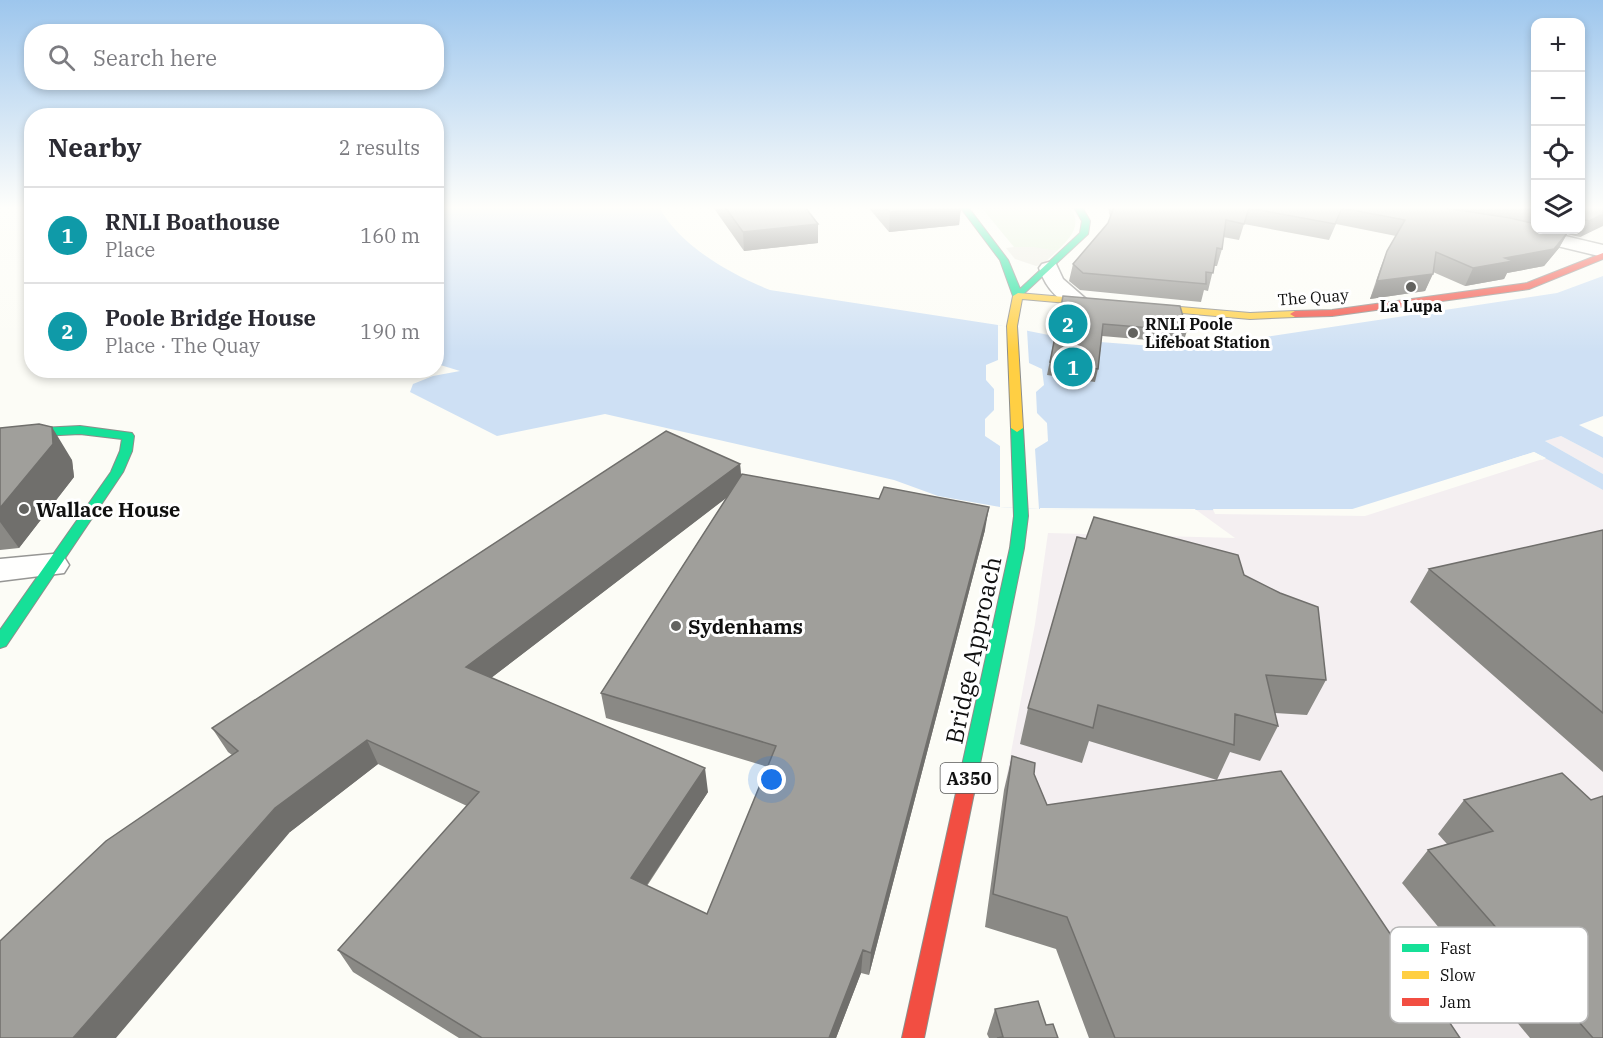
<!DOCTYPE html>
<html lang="en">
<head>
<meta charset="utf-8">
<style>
  :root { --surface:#fff; --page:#f2f2f3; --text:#2b2b33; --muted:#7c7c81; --line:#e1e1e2; --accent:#636360 }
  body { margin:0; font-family:"IBM Plex Serif",serif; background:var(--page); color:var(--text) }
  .controls { position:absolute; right:18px; top:18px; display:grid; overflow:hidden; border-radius:12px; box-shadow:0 3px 9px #0003 }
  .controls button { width:54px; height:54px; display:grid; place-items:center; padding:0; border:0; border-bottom:2px solid var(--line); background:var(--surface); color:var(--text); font:30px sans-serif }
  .you { position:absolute; left:772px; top:780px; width:21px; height:21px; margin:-15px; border:4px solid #fff; border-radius:50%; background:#1a73e8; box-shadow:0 0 0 9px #1a73e833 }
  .badge { display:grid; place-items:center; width:39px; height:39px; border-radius:50%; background:var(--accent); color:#fff; font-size:20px; font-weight:700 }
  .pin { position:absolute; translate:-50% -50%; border:3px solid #fff; box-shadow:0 2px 6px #0006 }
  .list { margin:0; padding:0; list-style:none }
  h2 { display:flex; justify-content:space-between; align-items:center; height:78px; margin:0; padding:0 24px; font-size:26px }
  h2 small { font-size:20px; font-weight:400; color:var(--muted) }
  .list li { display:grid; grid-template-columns:39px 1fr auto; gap:18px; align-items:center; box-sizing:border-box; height:96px; padding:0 24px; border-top:2px solid var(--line) }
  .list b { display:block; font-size:22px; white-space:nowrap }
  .list p { margin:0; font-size:20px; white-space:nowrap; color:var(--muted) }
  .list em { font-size:20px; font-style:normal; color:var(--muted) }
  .icon { flex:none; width:33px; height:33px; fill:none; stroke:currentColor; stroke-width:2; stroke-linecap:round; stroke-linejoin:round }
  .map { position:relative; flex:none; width:1603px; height:1038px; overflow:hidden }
  .search { position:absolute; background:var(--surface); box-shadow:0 3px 9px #0003; left:24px; top:24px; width:420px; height:66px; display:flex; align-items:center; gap:15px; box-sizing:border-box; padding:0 21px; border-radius:24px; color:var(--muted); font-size:22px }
  .panel { position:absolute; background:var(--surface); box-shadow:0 3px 9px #0003; left:24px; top:108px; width:420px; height:270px; border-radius:24px }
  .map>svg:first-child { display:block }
  .industrial { fill:#f4eff1 }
  .green { fill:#e2f1d8 }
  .plaza { fill:#ecebe2 }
  .water { fill:#cee0f4 }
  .pier { fill:#fcfcf6 }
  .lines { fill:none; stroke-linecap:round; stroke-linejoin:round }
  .street-casing { stroke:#969694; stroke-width:3 }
  .fast-casing { stroke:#8d8d8a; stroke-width:2 }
  .slow-casing { stroke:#8d8d8a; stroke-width:2 }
  .jam-casing { stroke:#8d8d8a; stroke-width:2 }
  .street { fill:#fffffe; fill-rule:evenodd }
  .fast { fill:#16e098; fill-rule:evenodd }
  .slow { fill:#ffcf43; fill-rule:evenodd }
  .jam { fill:#f24e42; fill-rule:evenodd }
  .wall { fill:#8a8985; fill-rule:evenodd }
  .shaded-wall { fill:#706f6c }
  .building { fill:#a09f9b; stroke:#706f6c; stroke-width:1.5 }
  .poi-dot { fill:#636360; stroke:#fff; stroke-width:2 }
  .labels { text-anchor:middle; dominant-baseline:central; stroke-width:6; stroke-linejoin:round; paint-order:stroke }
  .far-street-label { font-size:16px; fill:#101010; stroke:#fff }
  .far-poi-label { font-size:16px; font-weight:bold; fill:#101010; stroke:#fff }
  .shield { fill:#fff; stroke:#585858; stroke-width:1.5 }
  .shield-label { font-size:18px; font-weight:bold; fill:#101010 }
  .poi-label { font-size:20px; font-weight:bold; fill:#101010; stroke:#fff; text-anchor:start }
  .near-street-label { font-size:24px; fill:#101010; stroke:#fff }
  .key { fill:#fff; stroke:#b7b7b7; stroke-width:1.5 }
  .key-label { font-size:16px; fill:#101010 }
</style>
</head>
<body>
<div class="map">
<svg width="1603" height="1038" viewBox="0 0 1603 1038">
  <rect width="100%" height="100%" fill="#fcfcf6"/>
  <path class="industrial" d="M1561,436L1603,458V474L1545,441Z
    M1546,458L1603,490V1038H1089L1069,984L1092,980L1004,790L1035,624L1048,533L1235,538L1195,509H1213L1215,514L1365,516Z"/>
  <path class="green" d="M981,207H1069C1084,224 1070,238 1057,251L1014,247Z"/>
  <path class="plaza" d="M1014,247H1034L1057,251L1042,265L1036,266L1015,259L1006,248Z"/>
  <path class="water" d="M437,207H659C680,246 730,274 770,290L998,325L1074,340L1178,348L1232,342L1557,293L1603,276V416L1579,425L1603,437V458L1561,436L1545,441L1603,474V490L1534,452L1346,511L1040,509L1000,507L938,496L894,480L605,414L497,436L410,392L413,384L433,376L460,371L437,364Z"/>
  <path class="pier" d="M998,325L1027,330L1029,363L1042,369L1044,385L1036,392L1037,413L1047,423L1048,441L1035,449L1039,509L1000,507V446L985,436V419L994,410V389L986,380V365L998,360Z
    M1534,452L1546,458L1542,460L1534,455L1357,512H1214L1213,509H1357Z
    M1040,508L1195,509L1197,512L1040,509Z"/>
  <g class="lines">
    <defs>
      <path id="street" d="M1523,226L1603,245V257L1516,236L1514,232L1516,228Z
        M1049,262L1056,264L1063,279L1086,299L1082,303C1061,309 1045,286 1039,268L1042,264Z
        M53,554L64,557L69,565L64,573L0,581V559Z"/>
      <path id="fast" d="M960,207H968L1008,260L1020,289L1080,233L1082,221L1074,207H1082L1090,221L1088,234L1018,299L1013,296L1000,260Z
        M1017,424L1023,428L1028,516L1024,548L974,793L972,799L965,801L958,799L956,793L1010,548L1014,516L1011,428Z
        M80,426L132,433L134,436L132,451L123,472L6,646L0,648V630L111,472L120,451L122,439L80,434L0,438V430Z"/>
      <path id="slow" d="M1018,293L1250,313L1295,311L1300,314L1295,317L1250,319L1022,299L1017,326L1023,428L1017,432L1011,428L1007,326L1013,296Z"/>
      <path id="jam" d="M1603,253V259L1529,289L1332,316L1295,317L1290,314L1295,311L1332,310L1527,283Z
        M965,785L972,787L974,793L924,1038H902L956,793L958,787Z"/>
    </defs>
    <use href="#street" class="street-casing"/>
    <use href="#fast" class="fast-casing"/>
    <use href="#slow" class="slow-casing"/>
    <use href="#jam" class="jam-casing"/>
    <use href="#street" class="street"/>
    <use href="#fast" class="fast"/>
    <use href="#slow" class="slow"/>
    <use href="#jam" class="jam"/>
  </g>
  <path class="wall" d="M713,207H805L818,224V243L744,251Z
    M868,207H961L959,225L889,232Z
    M1108,207H1536V230H1581V207H1603V225L1580,237L1567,234L1559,248L1544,266L1507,273L1504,279L1465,286L1433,272L1425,291L1370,299L1380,269L1387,251L1396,236L1336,224L1329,240L1244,224L1239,240L1223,237L1222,249L1217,266H1214L1208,291L1204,290L1201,302L1080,290L1069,281L1073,264L1108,223L1110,217Z
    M1063,296L1187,331L1183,343L1102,336L1098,369L1095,382L1047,375Z
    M0,428L72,460L74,477L19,548L0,550Z
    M740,464L741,476L985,530L869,975L861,973L836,1038H459L353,972L338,950L467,806L378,764L290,832L232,755L228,752L212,728ZM727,497L601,693L606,718L768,767L707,914L647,886L708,792L491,678Z
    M1603,530V772L1410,602L1429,569Z
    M1244,575L1326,680L1307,715L1275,713L1278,726L1260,761L1230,752L1217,780L1460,1038H1089L1056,949L985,927L1004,790L1012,756L1034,774L1047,805L1217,780L1089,741L1082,763L1020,744L1028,708Z
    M1562,773L1603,1038H1530L1402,883L1428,850L1447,844L1438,834L1464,800Z
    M995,1009L1046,1025L1058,1038H989L987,1034Z"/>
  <path class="shaded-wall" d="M951,207H961L959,225L889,232L890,212Z
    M1603,214V226L1580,237L1589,221Z
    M818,224V243L744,251L743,232Z
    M1568,232L1559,248L1544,266L1507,273L1504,279L1465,286L1473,268L1505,258Z
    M1433,274L1425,291L1370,299L1377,281Z
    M52,427L72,460L74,477L19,548L0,522V508Z
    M740,464L742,486L474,691L466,667Z
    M989,507L985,530L869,975L871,953Z
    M367,740L378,764L290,832L116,1038H73L275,808Z
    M705,768L708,792L636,901L631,878Z
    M863,950L861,973L836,1038H829Z"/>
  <path class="building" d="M725,207H805L818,224L743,232Z
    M885,207H951L890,212Z
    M1114,207H1439L1510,218L1536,224V230H1559L1568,232L1554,249L1505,258L1513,261L1473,268L1436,252L1433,274L1377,281L1387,251L1405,220L1342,208L1335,224L1249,208L1244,224L1226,220L1222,249L1217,248L1213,273L1206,272V284L1083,273L1073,264L1108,223Z
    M1519,207H1536V210Z
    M1581,207H1603V214L1589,221L1581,219Z
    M1063,296L1180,306L1187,331L1103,324L1098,369L1050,362Z
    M39,424L52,427L53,444L0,508V428Z
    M666,431L740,464L466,667L705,768L631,878L707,914L776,746L601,693L742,474L879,499L884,487L989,507L871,953L863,950L829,1038H482L338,950L479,792L367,740L275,808L73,1038H0V941L106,841L238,751L212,728Z
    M1094,517L1238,555L1244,575L1280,593L1318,607L1326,680L1266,675L1278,726L1235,714L1234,745L1098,705L1093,728L1028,708L1077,537L1086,539Z
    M1603,530V713L1429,569Z
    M1012,756L1035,763L1034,774L1047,805L1281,771L1460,1038H1115L1067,917L993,894Z
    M1562,773L1591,800L1603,796V1038H1593L1428,850L1493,831L1464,800Z
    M1038,1001L1046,1025L1053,1024L1058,1038H997L1003,1037L995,1009Z"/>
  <linearGradient id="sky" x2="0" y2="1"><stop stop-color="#9dc6ed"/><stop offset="0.59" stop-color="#fefefb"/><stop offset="1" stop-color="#fefefb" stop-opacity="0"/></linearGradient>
  <rect width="1603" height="352" fill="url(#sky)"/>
  <g class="poi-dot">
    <circle cx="1411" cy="287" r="6"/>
    <circle cx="1133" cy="333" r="6"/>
    <circle cx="24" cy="509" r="6"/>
    <circle cx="676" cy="626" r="6"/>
  </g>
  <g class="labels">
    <g class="far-street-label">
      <text transform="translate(1313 297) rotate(-4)">The Quay</text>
    </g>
    <g class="far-poi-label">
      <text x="1411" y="306">La Lupa</text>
      <text x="1145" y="324" text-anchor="start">RNLI Poole<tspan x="1145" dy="18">Lifeboat Station</tspan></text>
    </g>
    <rect class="shield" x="940.5" y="763" width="57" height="30" rx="4.5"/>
    <g class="shield-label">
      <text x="969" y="778">A350</text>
    </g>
    <g class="poi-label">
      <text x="36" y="509">Wallace House</text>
      <text x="688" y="626">Sydenhams</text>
    </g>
    <g class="near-street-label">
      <text transform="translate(973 650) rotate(-78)">Bridge Approach</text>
    </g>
  </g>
  <rect x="1390" y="927" width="198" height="96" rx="9" class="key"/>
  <rect x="1402" y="944" width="27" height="8" fill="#16e098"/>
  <rect x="1402" y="971" width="27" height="8" fill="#ffcf43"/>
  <rect x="1402" y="998" width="27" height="8" fill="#f24e42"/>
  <g class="key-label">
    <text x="1440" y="954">Fast</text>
    <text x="1440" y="981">Slow</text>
    <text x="1440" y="1008">Jam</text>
  </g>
</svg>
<div class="controls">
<button>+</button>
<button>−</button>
<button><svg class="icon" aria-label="locate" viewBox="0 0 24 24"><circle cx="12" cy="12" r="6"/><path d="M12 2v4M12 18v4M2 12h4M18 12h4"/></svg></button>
<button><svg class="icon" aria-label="layers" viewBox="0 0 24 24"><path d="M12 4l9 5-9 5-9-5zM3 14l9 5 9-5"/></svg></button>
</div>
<div class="you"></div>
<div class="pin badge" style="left:1073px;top:367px;background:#0f9aa8">1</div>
<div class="pin badge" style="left:1068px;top:324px;background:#0f9aa8">2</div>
<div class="search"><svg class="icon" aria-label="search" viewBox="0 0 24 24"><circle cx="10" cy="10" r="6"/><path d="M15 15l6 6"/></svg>Search here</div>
<section class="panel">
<h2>Nearby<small>2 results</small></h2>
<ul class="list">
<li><span class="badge" style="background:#0f9aa8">1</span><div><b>RNLI Boathouse</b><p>Place</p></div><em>160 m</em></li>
<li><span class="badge" style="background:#0f9aa8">2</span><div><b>Poole Bridge House</b><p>Place · The Quay</p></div><em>190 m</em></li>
</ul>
</section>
</div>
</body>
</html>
